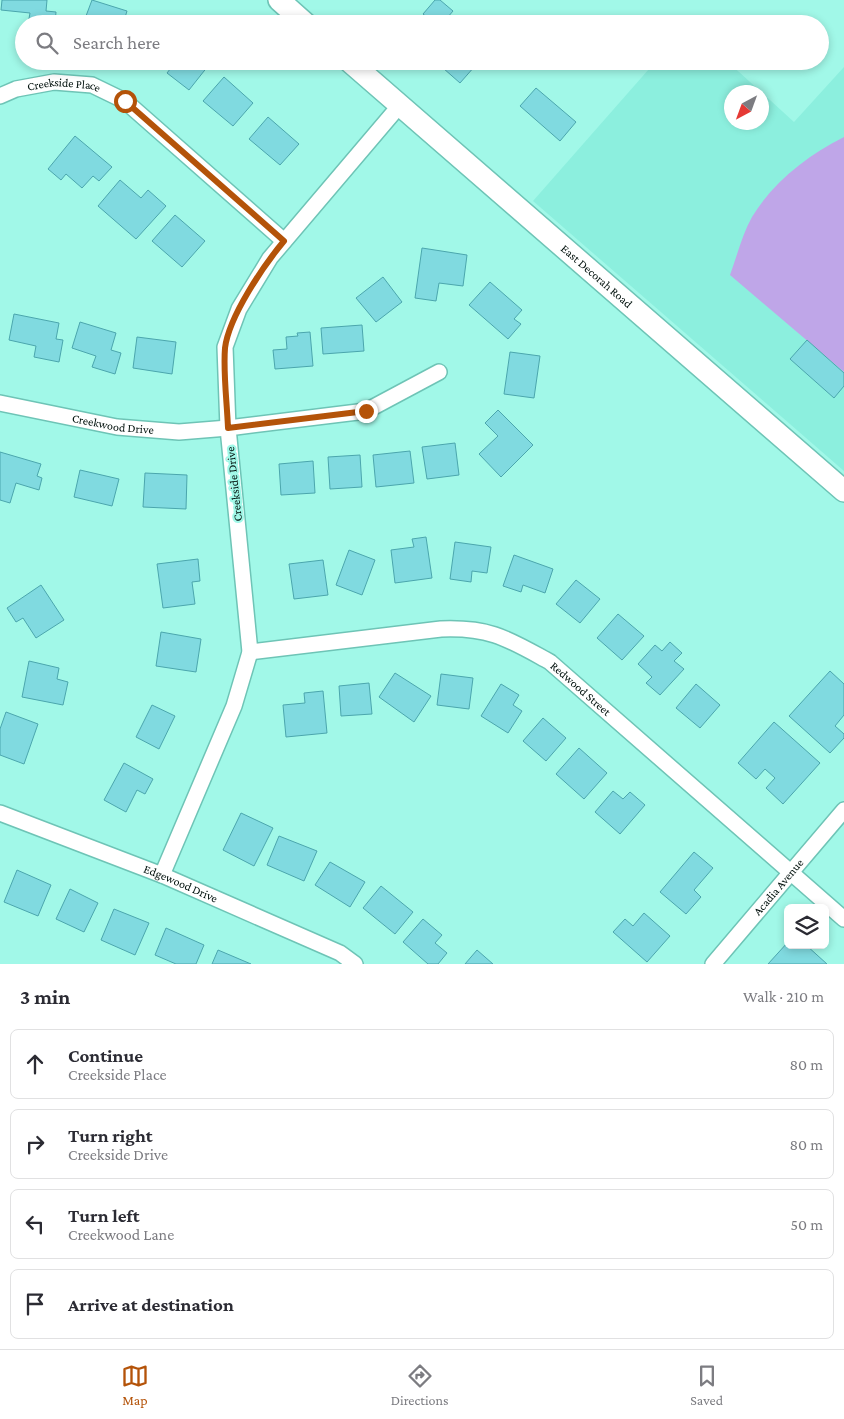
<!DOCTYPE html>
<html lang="en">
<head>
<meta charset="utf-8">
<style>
  :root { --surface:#fff; --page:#f2f2f3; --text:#2b2b33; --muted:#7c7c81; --line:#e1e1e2; --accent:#b45309 }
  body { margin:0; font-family:"Crimson Pro",serif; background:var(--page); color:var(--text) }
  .controls { position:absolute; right:15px; bottom:15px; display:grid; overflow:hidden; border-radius:8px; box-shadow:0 2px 8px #0003 }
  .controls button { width:45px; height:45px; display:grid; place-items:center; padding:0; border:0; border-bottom:1px solid var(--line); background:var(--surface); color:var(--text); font:25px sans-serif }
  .compass { position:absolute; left:724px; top:85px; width:45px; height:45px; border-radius:50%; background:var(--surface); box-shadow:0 2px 8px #0003; rotate:221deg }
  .stop { position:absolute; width:15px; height:15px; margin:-11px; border:4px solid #b45309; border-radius:50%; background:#fff }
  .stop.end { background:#b45309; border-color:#fff; box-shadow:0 1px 5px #0008 }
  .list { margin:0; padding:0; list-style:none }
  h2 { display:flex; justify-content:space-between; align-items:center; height:65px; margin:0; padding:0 20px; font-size:21px }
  h2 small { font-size:16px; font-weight:400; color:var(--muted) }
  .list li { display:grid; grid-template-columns:32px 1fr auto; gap:15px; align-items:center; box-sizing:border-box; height:70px; margin:0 10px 10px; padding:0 10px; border:1px solid var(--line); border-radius:8px }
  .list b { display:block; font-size:19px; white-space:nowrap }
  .list p { margin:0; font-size:16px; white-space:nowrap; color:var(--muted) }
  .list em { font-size:16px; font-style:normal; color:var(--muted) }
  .icon { flex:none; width:28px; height:28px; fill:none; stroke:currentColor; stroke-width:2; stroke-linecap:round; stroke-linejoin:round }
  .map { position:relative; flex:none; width:844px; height:964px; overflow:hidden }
  .search { position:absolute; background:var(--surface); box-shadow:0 2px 8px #0003; left:15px; right:15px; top:15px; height:55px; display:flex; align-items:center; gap:12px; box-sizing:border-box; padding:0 18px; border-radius:28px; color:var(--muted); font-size:19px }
  .sheet { height:385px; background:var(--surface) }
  nav { display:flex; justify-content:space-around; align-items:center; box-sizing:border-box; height:70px; border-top:1px solid var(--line); background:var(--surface); font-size:14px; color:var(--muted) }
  nav a { display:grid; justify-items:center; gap:2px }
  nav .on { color:var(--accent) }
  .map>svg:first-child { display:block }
  .built { fill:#8cefde; fill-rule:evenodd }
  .green { fill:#bfa6e8 }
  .building { fill:#80dae0; stroke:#4ba6ad }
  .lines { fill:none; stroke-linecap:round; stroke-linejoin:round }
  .street-casing { stroke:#6ec4b6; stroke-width:18 }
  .secondary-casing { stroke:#6ec4b6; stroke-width:24 }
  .street { stroke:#fff; stroke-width:15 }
  .secondary { stroke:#fff; stroke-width:21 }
  .route { stroke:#b45309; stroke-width:6 }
  .labels { text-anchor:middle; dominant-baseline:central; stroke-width:4.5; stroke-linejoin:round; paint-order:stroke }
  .street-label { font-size:12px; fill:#00100c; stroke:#a1f8e8 }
</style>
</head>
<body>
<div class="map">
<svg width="844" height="964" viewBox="0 0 844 964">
  <rect width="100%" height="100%" fill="#a1f8e8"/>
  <path class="built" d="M656,61H727L794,122L844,67V471L533,201ZM732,92H762V122H732Z"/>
  <path class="green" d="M844,137V372L730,275C737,256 742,235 752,217C774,181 807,156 844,137Z"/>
  <path class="building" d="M2,0H47L46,11L56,12L55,24H28L30,13L1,10Z
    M92,0L127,11L123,24H83Z
    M435,0H440L453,11L442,24H435L423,14Z
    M171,61H212L189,90L167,73L174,64Z
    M435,61H469L475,66L460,83Z
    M224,77L253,103L233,126L203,101Z
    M536,88L576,122L560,141L520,106Z
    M268,117L299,144L280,165L249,139Z
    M75,136L112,167L99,181L93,176L82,188L66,174L61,180L48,169Z
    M120,180L141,198L148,190L166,206L136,239L98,206Z
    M175,215L205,241L182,267L152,241Z
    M422,248L467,255L463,286L439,283L436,301L415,298Z
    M383,277L402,302L376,322L356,298Z
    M490,282L522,310L514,319L521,324L508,339L469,305Z
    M14,314L59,323L56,339L63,340L59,362L34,357L36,346L9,340Z
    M80,322L116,333L111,350L121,353L115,374L92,367L96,356L72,348Z
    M362,325L364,351L323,354L321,328Z
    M310,332L313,366L275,369L273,350L287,349L286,337L298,336L297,333Z
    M137,337L176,342L172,374L133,368Z
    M807,340L844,373V386L834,398L790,359Z
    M510,352L540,356L534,398L504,394Z
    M498,410L533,445L501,477L479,454L498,436L485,423Z
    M455,443L459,475L427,479L422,447Z
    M410,451L414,483L376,487L373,455Z
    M0,452L41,464L37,476L42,478L39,490L16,483L10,503L0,500Z
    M360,455L362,487L330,489L328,457Z
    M313,461L315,493L281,495L279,464Z
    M80,470L119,479L112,506L74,497Z
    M145,473L187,475L186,509L143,507Z
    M426,537L432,578L395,583L391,550L414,547L412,539Z
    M455,542L491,547L487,573L472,571L471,582L450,579Z
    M349,550L375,560L362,595L336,585Z
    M514,555L553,569L545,593L523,585L521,592L503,586Z
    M198,559L200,581L192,582L195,604L163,608L157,564Z
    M323,560L328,595L294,599L289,564Z
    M576,580L600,599L580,623L556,604Z
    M41,585L64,620L36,638L23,618L16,622L7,608Z
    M618,614L644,636L622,660L597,638Z
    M161,632L201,639L196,672L156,666Z
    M670,642L682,653L674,661L684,669L660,695L646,683L652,677L638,664L655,645L662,651Z
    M29,661L59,668L57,679L68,682L63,705L22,697Z
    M830,671L844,684V715L835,726L844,734V738L830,753L789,716Z
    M395,673L431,696L414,722L379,697Z
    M441,674L473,678L469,709L437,705Z
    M369,683L372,714L341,716L339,686Z
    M501,684L519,695L513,705L522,711L508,733L481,716Z
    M696,684L720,705L700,728L676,708Z
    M323,691L327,733L286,737L283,705L305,703L304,693Z
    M152,705L175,716L159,749L136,737Z
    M6,712L38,724L24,764L0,755V729Z
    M543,718L566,738L546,761L523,741Z
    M774,722L820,763L783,804L766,788L775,778L765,769L756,779L738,763Z
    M579,748L607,773L584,799L556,774Z
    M124,763L153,779L145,794L137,790L126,812L104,800Z
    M613,791L623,799L630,792L645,805L620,834L595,812Z
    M241,813L273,828L254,866L223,850Z
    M279,836L317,851L304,881L267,865Z
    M694,852L713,868L694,890L701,897L686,914L660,892Z
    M330,862L365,882L350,907L315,885Z
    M17,870L51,885L38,916L4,902Z
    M381,886L413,912L395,934L363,908Z
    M70,889L98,903L84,932L56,919Z
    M114,909L149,923L135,955L101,940Z
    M644,913L670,936L647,962L613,932L625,919L633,926Z
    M423,919L442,935L435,943L447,953L438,964H428L403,942Z
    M166,928L204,945L196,964H176L155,955Z
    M788,942V945H806L827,964H768Z
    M218,950L251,964H212Z
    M477,950L493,964H465Z"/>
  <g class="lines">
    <defs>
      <g id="street">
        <path id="s1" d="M0,96L16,89L54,82L92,85L125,101L284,241"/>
        <path id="s2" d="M0,403L117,427L179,432L228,428L366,411L439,372"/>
        <path id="s3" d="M250,652L441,629C491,627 508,639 550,662L844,919"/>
        <path id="s4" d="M0,813L162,875L340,953L355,964"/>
        <path d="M162,875L234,706L250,652L228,428L225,347L239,309L270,258L400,105"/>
        <path id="s5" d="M713,964L844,810"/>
      </g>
      <g id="secondary">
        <path d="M279,0L306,24"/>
        <path id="s6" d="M349,61L844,491"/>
      </g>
    </defs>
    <use href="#street" class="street-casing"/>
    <use href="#secondary" class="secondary-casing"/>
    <use href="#street" class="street"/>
    <use href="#secondary" class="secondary"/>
  </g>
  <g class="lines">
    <path class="route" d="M125,101L284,241C264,265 229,316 225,348C223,373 227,402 228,428L366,411"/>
  </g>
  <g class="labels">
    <g class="street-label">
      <text stroke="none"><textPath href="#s1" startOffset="66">Creekside Place</textPath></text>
      <text stroke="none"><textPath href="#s6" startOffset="328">East Decorah Road</textPath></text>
      <text stroke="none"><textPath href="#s2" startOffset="115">Creekwood Drive</textPath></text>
      <text transform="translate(234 484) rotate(-96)">Creekside Drive</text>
      <text stroke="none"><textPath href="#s3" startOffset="349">Redwood Street</textPath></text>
      <text stroke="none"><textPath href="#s4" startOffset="194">Edgewood Drive</textPath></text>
      <text stroke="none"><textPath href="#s5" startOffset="101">Acadia Avenue</textPath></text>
    </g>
  </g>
</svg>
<div class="controls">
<button><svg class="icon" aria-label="layers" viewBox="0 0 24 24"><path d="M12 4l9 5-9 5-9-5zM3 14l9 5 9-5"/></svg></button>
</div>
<svg class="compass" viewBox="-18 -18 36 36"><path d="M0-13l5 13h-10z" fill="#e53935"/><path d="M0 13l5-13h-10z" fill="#7c7c81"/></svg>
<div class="stop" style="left:125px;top:101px"></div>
<div class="stop end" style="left:366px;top:411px"></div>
<div class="search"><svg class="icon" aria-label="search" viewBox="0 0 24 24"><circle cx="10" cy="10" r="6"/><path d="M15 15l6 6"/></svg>Search here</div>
</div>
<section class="sheet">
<h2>3 min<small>Walk · 210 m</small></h2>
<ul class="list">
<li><svg class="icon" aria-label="ahead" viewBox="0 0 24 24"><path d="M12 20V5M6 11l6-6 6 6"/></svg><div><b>Continue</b><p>Creekside Place</p></div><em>80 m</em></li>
<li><svg class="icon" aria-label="right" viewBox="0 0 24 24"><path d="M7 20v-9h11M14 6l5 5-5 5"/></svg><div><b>Turn right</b><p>Creekside Drive</p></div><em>80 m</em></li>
<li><svg class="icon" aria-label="left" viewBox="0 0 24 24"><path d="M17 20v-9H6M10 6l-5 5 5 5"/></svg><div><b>Turn left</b><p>Creekwood Lane</p></div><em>50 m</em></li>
<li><svg class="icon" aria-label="arrive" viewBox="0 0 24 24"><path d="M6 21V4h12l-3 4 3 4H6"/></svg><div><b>Arrive at destination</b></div></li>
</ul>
</section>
<nav>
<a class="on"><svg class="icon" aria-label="map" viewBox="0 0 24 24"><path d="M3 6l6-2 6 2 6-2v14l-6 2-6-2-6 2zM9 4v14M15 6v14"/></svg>Map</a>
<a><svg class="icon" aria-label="directions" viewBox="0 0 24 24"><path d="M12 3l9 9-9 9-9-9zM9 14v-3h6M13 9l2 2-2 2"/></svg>Directions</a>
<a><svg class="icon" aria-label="saved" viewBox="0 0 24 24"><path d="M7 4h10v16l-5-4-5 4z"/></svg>Saved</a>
</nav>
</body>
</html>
